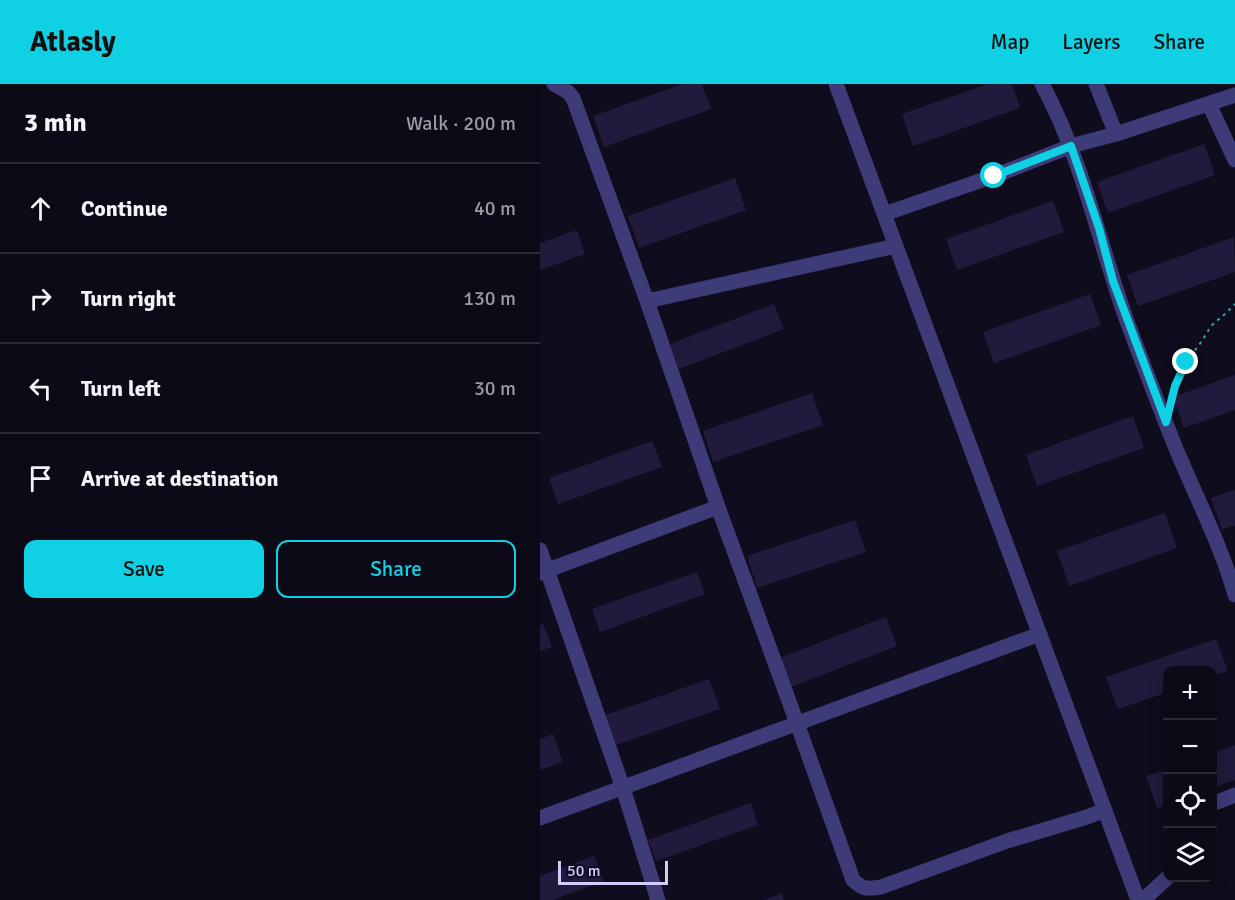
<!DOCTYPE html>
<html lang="en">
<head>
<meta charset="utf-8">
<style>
  :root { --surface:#0b0a16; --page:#14131f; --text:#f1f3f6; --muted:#9a9aa1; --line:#2b2b35; --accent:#10d0e4 }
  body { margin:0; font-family:Signika,sans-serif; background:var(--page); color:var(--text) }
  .controls { position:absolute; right:18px; bottom:18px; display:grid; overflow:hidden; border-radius:12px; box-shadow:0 3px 15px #0003 }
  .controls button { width:54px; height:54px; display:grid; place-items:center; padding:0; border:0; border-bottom:2px solid var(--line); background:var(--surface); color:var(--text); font:30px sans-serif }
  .scale { position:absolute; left:18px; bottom:15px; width:110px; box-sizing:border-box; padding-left:6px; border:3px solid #d1ccfc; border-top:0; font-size:16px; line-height:21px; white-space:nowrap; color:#d1ccfc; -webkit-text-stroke:4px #0f0d1d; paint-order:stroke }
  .stop { position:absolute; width:18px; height:18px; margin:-14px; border:4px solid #10d0e4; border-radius:50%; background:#fff }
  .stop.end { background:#10d0e4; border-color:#fff; box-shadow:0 2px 6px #0008 }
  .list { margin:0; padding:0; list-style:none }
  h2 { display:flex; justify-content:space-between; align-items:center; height:78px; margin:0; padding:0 24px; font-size:26px }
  h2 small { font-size:20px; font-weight:400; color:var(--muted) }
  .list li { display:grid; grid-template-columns:39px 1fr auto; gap:18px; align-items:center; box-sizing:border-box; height:90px; padding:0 24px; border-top:2px solid var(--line) }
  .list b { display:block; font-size:22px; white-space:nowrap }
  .list em { font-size:20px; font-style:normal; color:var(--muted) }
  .actions { display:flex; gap:12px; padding:18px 24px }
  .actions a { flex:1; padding:14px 0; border:2px solid var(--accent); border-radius:12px; text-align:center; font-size:21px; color:var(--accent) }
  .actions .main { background:var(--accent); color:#111 }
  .icon { flex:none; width:33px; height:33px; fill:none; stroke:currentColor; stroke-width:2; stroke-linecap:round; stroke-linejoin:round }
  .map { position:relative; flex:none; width:695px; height:816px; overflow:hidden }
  header { display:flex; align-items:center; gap:36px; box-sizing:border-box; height:84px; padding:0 30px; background:var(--accent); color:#111 }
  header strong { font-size:28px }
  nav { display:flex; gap:33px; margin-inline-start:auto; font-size:21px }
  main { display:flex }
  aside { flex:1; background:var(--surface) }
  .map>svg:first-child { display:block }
  .building { fill:#211a3c }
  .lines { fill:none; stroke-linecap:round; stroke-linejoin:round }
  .path { stroke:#35a69f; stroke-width:2; stroke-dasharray:3 4.5; stroke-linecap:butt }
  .street { stroke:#3d3b78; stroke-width:15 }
  .route { stroke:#10d0e4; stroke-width:8 }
</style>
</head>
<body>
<header>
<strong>Atlasly</strong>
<nav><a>Map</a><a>Layers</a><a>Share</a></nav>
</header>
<main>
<aside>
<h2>3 min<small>Walk · 200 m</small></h2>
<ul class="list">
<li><svg class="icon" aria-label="ahead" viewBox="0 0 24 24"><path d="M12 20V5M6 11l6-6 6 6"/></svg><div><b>Continue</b></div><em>40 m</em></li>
<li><svg class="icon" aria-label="right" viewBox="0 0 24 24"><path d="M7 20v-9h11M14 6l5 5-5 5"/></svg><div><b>Turn right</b></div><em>130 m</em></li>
<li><svg class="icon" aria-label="left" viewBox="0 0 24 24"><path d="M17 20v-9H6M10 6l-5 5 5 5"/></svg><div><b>Turn left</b></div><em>30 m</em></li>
<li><svg class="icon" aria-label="arrive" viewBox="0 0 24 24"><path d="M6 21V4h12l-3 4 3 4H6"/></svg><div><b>Arrive at destination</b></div></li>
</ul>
<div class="actions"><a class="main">Save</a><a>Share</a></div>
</aside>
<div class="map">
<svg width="695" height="816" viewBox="0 0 695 816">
  <rect width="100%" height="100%" fill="#0f0d1d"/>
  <path class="building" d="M143,0H162L171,25L64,63L53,32Z
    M448,0H472L480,24L373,62L362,30Z
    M664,60L675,91L568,129L557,98Z
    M195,94L206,126L99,164L88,132Z
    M513,117L524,148L417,186L406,155Z
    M37,146L45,170L0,186V159Z
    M694,153L695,188L598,222L587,191Z
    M550,210L561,241L454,279L443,248Z
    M234,220L244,245L139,285L130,260Z
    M695,291V326L644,344L633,313Z
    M272,309L283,341L173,378L163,347Z
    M593,332L604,364L497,402L486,371Z
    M112,357L122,383L18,420L9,394Z
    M695,406V441L682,446L671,414Z
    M625,429L637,464L529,502L517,467Z
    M315,436L326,468L217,504L207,472Z
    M157,488L165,510L60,548L52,525Z
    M346,533L357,562L251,603L239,574Z
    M3,540L12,563L0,567V541Z
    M676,555L688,587L672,592V586H628V608L578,625L566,593Z
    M169,595L180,625L73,662L63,632Z
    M13,650L23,678L0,686V655Z
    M695,661V696L672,704V669Z
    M628,685V720L617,724L606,692Z
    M211,719L218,741L116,777L108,756Z
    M54,772L64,797L12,816H0V792Z
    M242,809L244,816H224Z"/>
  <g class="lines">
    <path class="path" d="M632,313L635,302L646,278L662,257L671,242L686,229L695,220"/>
    <path class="street" d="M14,0L28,8L33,14L107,217L178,423L257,639L313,796C324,806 327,805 341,803L467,757L547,733L565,726
      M296,0L598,816
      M502,0C543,76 559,160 588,240C604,282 620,325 637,367C657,415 681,461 695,511
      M556,0L576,50L695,11
      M669,20L695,76
      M344,130L454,92L531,62L576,50
      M107,217L356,162
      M0,466L83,704L118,816
      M0,489L178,423
      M672,720L695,711
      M0,734L500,550
      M603,816L628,793"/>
  </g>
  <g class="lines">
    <path class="route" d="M454,92L531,62L559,144L573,197L626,338L635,302L646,278"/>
  </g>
</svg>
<div class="controls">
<button>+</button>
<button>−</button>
<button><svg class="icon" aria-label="locate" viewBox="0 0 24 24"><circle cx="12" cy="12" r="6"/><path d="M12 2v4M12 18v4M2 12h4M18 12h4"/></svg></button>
<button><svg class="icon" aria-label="layers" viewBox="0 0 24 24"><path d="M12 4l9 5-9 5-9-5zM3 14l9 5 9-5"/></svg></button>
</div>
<div class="scale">50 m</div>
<div class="stop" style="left:454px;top:92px"></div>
<div class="stop end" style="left:646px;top:278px"></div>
</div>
</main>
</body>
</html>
